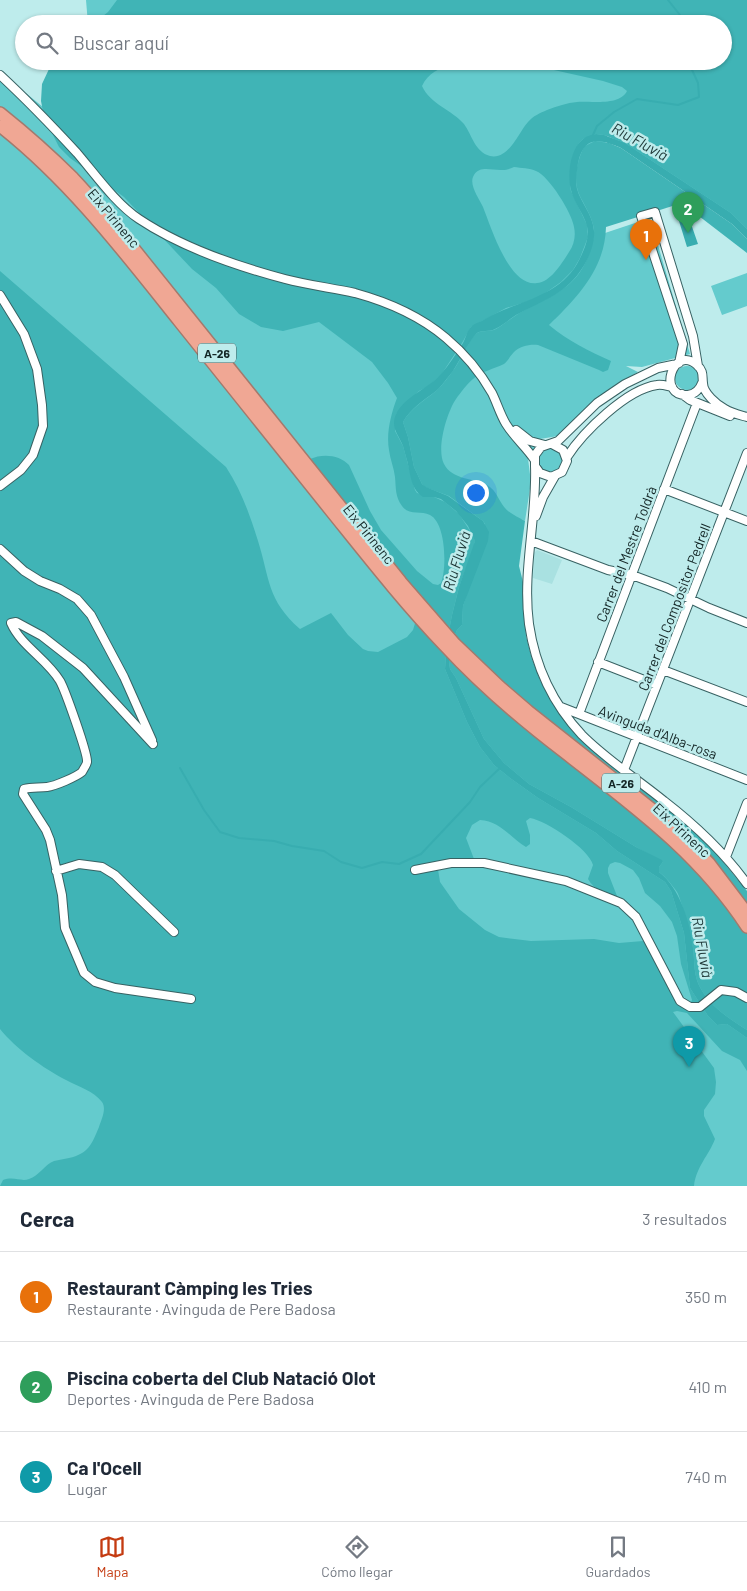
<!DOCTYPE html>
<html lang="es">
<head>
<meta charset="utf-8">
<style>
  :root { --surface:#fff; --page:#f2f2f3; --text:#1f2937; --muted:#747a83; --line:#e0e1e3; --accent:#c43b11 }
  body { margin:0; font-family:Barlow,sans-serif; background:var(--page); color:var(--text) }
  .you { position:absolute; left:475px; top:492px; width:18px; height:18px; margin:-12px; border:4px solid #fff; border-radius:50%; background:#1a73e8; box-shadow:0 0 0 8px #1a73e833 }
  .badge { display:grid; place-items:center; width:32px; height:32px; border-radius:50%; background:var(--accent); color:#fff; font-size:16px; font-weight:700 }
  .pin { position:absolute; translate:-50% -41px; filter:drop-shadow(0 1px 2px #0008) }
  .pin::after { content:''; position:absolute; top:26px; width:18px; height:15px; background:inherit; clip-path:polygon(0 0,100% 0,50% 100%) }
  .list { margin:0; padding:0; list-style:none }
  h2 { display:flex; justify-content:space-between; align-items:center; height:65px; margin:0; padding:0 20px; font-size:21px }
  h2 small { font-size:16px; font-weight:400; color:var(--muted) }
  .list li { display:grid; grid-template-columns:32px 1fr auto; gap:15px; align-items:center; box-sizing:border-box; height:90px; padding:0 20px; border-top:1px solid var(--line) }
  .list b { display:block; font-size:19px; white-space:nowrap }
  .list p { margin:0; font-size:16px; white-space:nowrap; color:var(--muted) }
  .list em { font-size:16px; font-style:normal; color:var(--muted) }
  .icon { flex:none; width:28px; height:28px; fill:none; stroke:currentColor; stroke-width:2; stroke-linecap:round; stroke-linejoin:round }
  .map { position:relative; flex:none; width:747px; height:1186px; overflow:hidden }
  .search { position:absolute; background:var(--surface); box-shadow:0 1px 4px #0004; left:15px; right:15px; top:15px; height:55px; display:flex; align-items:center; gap:12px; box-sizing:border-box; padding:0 18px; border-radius:28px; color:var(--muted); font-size:19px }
  .sheet { height:335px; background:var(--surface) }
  nav { display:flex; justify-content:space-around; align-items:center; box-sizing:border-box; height:70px; border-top:1px solid var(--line); background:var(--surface); font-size:14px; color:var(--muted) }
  nav a { display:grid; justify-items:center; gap:2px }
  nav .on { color:var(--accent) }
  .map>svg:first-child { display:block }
  .built { fill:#a9e1e1 }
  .green { fill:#64cbcd }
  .forest { fill:#40b4b6; fill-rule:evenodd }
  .water { fill:#38adb0 }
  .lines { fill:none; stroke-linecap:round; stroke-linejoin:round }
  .stream { stroke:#38adb0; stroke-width:2 }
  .minor-casing { stroke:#386263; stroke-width:10 }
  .highway-casing { stroke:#a37a6d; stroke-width:14 }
  .minor { stroke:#fff; stroke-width:8 }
  .highway { stroke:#f0a794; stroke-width:11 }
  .labels { text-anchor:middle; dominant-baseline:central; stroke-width:5; stroke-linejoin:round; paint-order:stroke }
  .shield { fill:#beecec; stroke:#466161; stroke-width:1 }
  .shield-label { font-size:12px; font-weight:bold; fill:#132525 }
  .street-label { font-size:14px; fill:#132525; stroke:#beecec }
  .water-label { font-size:15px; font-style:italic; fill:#1e3737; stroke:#beecec }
</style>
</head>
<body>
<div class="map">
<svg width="747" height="1186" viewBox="0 0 747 1186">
  <rect width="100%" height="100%" fill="#beecec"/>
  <path class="built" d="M537,550L562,560L552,584L533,578L534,553Z"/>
  <path class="green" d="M86,0H747V231L606,134L602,234L650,218L690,354L642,367L626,366L638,372L595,399L558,436L540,439L528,459L531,482L525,521L521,519L512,619L546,704L747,901V1186H0V79L27,94L43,107L94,66L723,61V24H88Z
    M747,273V306L722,315L711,286Z
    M675 378a12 12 0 1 1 24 0a12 12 0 1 1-24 0Z
    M538 460a12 12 0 1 1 24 0a12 12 0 1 1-24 0Z"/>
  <path class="forest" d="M117,0H747V229L731,213L625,143L604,135L596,134L583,139L579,143L573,155L570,169V186L571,191L587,225L588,237L580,258L573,270L561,282L544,294L529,301L506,308L471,327L462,343L441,375L427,387L419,391L396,414L395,431L403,446L415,490L417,493L434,497L445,502L459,514L474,537L475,541L473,550L459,587L452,615L447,641L445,669L467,722L480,747L494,765L510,778L538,798L596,833L617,851L665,882L671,891L684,933L690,988L708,1016L717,1025L727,1024L747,1038V1071L740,1060L722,1051L687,1013L677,1011L673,1012L714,1068L716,1082L715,1094L704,1110V1116L715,1139C709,1155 696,1167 694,1186H0L3,1180C14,1176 21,1182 29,1179C39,1176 44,1165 54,1161C59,1160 64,1159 69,1158C88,1154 92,1144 99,1127C101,1120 107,1109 102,1102C94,1091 77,1086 66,1080C43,1068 16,1049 0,1029V271L226,467C241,490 250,515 258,541C270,579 267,600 300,629L331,613L348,635L363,649L368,651L378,652L407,637L413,630L423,597L400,573L314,466L310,459C323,453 340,455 349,465L370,511L381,530L417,571L433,584L438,585L441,583C447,568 446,523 430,515C421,510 409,516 402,506C395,497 396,487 395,477C394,468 390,459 389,450C386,433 391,414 397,398L388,383L372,362L319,322L283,331L261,327L239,314L216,288L192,269L124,197L70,158L59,147L44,117L41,101L42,84L49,69L56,61H723V24H93L108,12ZM453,65L536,66L603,81L622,87L627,91C620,106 591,101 577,102C567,103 557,106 547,110C540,113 533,116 528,122C518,133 509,160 490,156C475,152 472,135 464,124C452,110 430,104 422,86C428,73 439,68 453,65ZM514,167C521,168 530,168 536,171C549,176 572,213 574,227C576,236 574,245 569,252C562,263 551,282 537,283C509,287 491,227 483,207C479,198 468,184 474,175C480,165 493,171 503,170C506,170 510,169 514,167ZM530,818C547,821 589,849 593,865L588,879C593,889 607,895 617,896L608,873V868L610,864L615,862L620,863L633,870L639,878L645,893L660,906L672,922L677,936L681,964L692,1000L688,1009L677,1003L650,951L643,941L619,943L594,939L531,941L499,937L485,930L459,909L440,882L437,863L474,859L466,838L472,825L480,820C500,821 511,838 526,847L530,844V835L526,821Z
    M595,141L609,143L621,148L732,224L747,239V253L682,203L606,227C605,269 577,298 549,325C568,341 589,351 611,361L608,370L603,372L599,370L538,345C530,344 520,346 514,352C510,356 508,361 504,364C494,369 482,371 473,379C467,384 461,392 456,399C447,412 436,449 444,464C452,480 474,478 487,485C498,491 499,504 508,511C513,515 520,518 525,521L519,566L523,582L526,636L532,659L540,680L552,700L604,759L668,808L698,836L716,853L747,891V1030C730,1019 711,1007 701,989C693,976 695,962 693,948C692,940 681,898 677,892C672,885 666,877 659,872V867L663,862L636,847L571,807L529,784L504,763L484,739L456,678L450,669L449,662L452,642L457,630L462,625L463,606L470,585L485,524L483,521L449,496L425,487L422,484L414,467L408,437L403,422C411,408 424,401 436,391C443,385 449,376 455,368C460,361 472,335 477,333C483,330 490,332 496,329C503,325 510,319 518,314C539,301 565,294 580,272C587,262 595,241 594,229C592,216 584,205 579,194C573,180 577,162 583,149L585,146Z"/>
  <path class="water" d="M596,134L604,135L625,143L731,213L747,229V239L732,224L621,148C600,139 584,135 578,163C577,172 575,180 577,189C581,203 593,215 594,231C595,240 591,252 587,260C570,292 550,297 520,313C511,317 504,325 495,329C489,332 482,330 477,333C473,335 457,365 453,371C447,378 442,386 436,391C423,401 411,408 403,422L408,437L414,467L422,484L426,487L448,496L483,521L489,532L488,541L463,606L462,625L457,630L452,642L449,662L450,669L456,678L484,739L504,763L529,784L571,807L636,847L662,860L663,862L659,867V872C680,888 690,922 693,948C695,962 693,976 701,989C711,1007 730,1019 747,1030V1038L727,1024L717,1025L708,1016L690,988L684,933L671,891L665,882L617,851L596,833L538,798L510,778L494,765L480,747L467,722L445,669L447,641L452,615L459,587L475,541L468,526L456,511L441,499L434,497H423C409,487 411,472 406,457C405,453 404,450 403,446C399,435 390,428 396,414C405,396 428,389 441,374C449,365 456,354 463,343C466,338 467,330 472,326C475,323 481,322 485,319C516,301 557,298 577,264C582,255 588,242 588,232C587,217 574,204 571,190C567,175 570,150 582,140C586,136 591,135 596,134Z
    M689,218L698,244L687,247L679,221Z"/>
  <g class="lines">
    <path class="stream" d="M668,0L680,15L678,24
      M593,135L597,126L614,112L637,99L678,105L699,97L698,83L688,61
      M180,768L204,810L220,832L239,838L274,841L292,846L324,851L341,862L362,868L382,862L399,864L421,854L470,802L480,787L500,768"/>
    <defs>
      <path id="minor" d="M0,75C27,100 52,126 77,153C95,174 116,204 139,219C181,247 236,266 285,279C308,285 332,288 355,293C388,302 420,316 446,338C464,353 480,372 492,393C497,403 500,414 506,424C514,437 526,447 534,459
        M0,295L24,334L37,369L42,405L43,426L33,455L21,470L0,486
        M679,363L683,344L641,216L655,212L693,336L698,366
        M702,383C700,389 695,394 688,395C656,397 673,344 697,365C704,371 702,376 703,383C703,393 717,405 725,409C731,413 740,415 747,417
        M682,394L690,400L730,416
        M516,430L530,441L545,445
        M552,444L563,450L567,461L562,472L551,477L540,473L535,466V455L541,447L558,441L597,403L625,384L658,368L677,364
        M567,457C583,432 627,389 657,385C662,384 667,386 672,387
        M535,466C537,519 522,571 529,624C535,665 553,704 582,735C607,760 637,779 664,801C695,825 724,852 747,884
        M664,489L747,521
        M536,516L543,497L555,476
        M531,541L608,570L632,575L667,588L709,608L747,623
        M0,549L24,571L40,581L60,589L77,599L91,615L124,677L152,740
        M598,662L657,685
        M663,670L747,702
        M561,707L747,780
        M579,714L697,403
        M153,744L83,668L42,636L16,622L11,623C21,646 47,659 60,681C65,690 88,754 87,762C87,764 83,770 82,772C76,777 55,786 47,787C39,788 32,787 24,789L23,794L46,830L50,840L62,895L65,928L84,973L95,982L115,988L191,999
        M624,770L747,453
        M726,857L747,803
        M415,870L451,863H484L566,881L621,903L636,917L680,1001L690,1007H700L721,990L736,992L747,998
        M56,871L79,864L102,867L115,875L174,932"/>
      <path id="highway" d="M0,113C25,133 50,155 73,178C92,198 109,219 127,240L401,582L455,644L500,687L528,711L672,825L709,863L747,913
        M0,126C70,181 124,252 179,321C230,384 280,448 331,511C368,557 404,603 445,646C481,685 522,720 564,752C633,806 698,852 747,927"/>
    </defs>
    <use href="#minor" class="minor-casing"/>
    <use href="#highway" class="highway-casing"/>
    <use href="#minor" class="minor"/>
    <use href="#highway" class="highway"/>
  </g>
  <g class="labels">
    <g class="shield">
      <rect x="198" y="343.5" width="38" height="19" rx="4"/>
      <rect x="602" y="773.5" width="38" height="19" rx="4"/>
    </g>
    <g class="shield-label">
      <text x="217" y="353">A-26</text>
      <text x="621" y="783">A-26</text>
    </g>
    <g class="street-label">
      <text transform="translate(114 218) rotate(50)">Eix Pirinenc</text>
      <text transform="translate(369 534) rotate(51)">Eix Pirinenc</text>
      <text transform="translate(626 554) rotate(-69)">Carrer del Mestre Toldrà</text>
      <text transform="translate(674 607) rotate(-69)">Carrer del Compositor Pedrell</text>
      <text transform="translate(658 732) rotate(21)">Avinguda d'Alba-rosa</text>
      <text transform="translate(682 830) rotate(43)">Eix Pirinenc</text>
    </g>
    <g class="water-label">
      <text transform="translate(640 141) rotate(29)">Riu Fluvià</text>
      <text transform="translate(456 561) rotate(-73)">Riu Fluvià</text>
      <text transform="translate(703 947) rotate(80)">Riu Fluvià</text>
    </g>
  </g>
</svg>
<div class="you"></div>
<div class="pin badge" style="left:646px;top:260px;background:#e8710a">1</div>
<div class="pin badge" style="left:688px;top:233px;background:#2e9e5b">2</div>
<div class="pin badge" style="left:689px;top:1067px;background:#0f9aa8">3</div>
<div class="search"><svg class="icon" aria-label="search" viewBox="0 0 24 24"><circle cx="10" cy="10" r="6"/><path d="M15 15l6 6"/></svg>Buscar aquí</div>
</div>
<section class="sheet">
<h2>Cerca<small>3 resultados</small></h2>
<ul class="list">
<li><span class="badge" style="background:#e8710a">1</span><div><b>Restaurant Càmping les Tries</b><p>Restaurante · Avinguda de Pere Badosa</p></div><em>350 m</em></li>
<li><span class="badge" style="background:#2e9e5b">2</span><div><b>Piscina coberta del Club Natació Olot</b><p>Deportes · Avinguda de Pere Badosa</p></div><em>410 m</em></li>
<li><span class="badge" style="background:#0f9aa8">3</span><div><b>Ca l'Ocell</b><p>Lugar</p></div><em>740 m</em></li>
</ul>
</section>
<nav>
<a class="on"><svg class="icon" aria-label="map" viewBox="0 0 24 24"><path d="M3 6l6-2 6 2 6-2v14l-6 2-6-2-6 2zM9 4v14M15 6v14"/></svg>Mapa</a>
<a><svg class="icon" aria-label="directions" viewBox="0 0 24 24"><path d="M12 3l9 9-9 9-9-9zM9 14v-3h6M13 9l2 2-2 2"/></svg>Cómo llegar</a>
<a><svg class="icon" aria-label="saved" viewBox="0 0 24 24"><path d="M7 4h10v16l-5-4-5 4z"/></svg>Guardados</a>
</nav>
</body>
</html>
